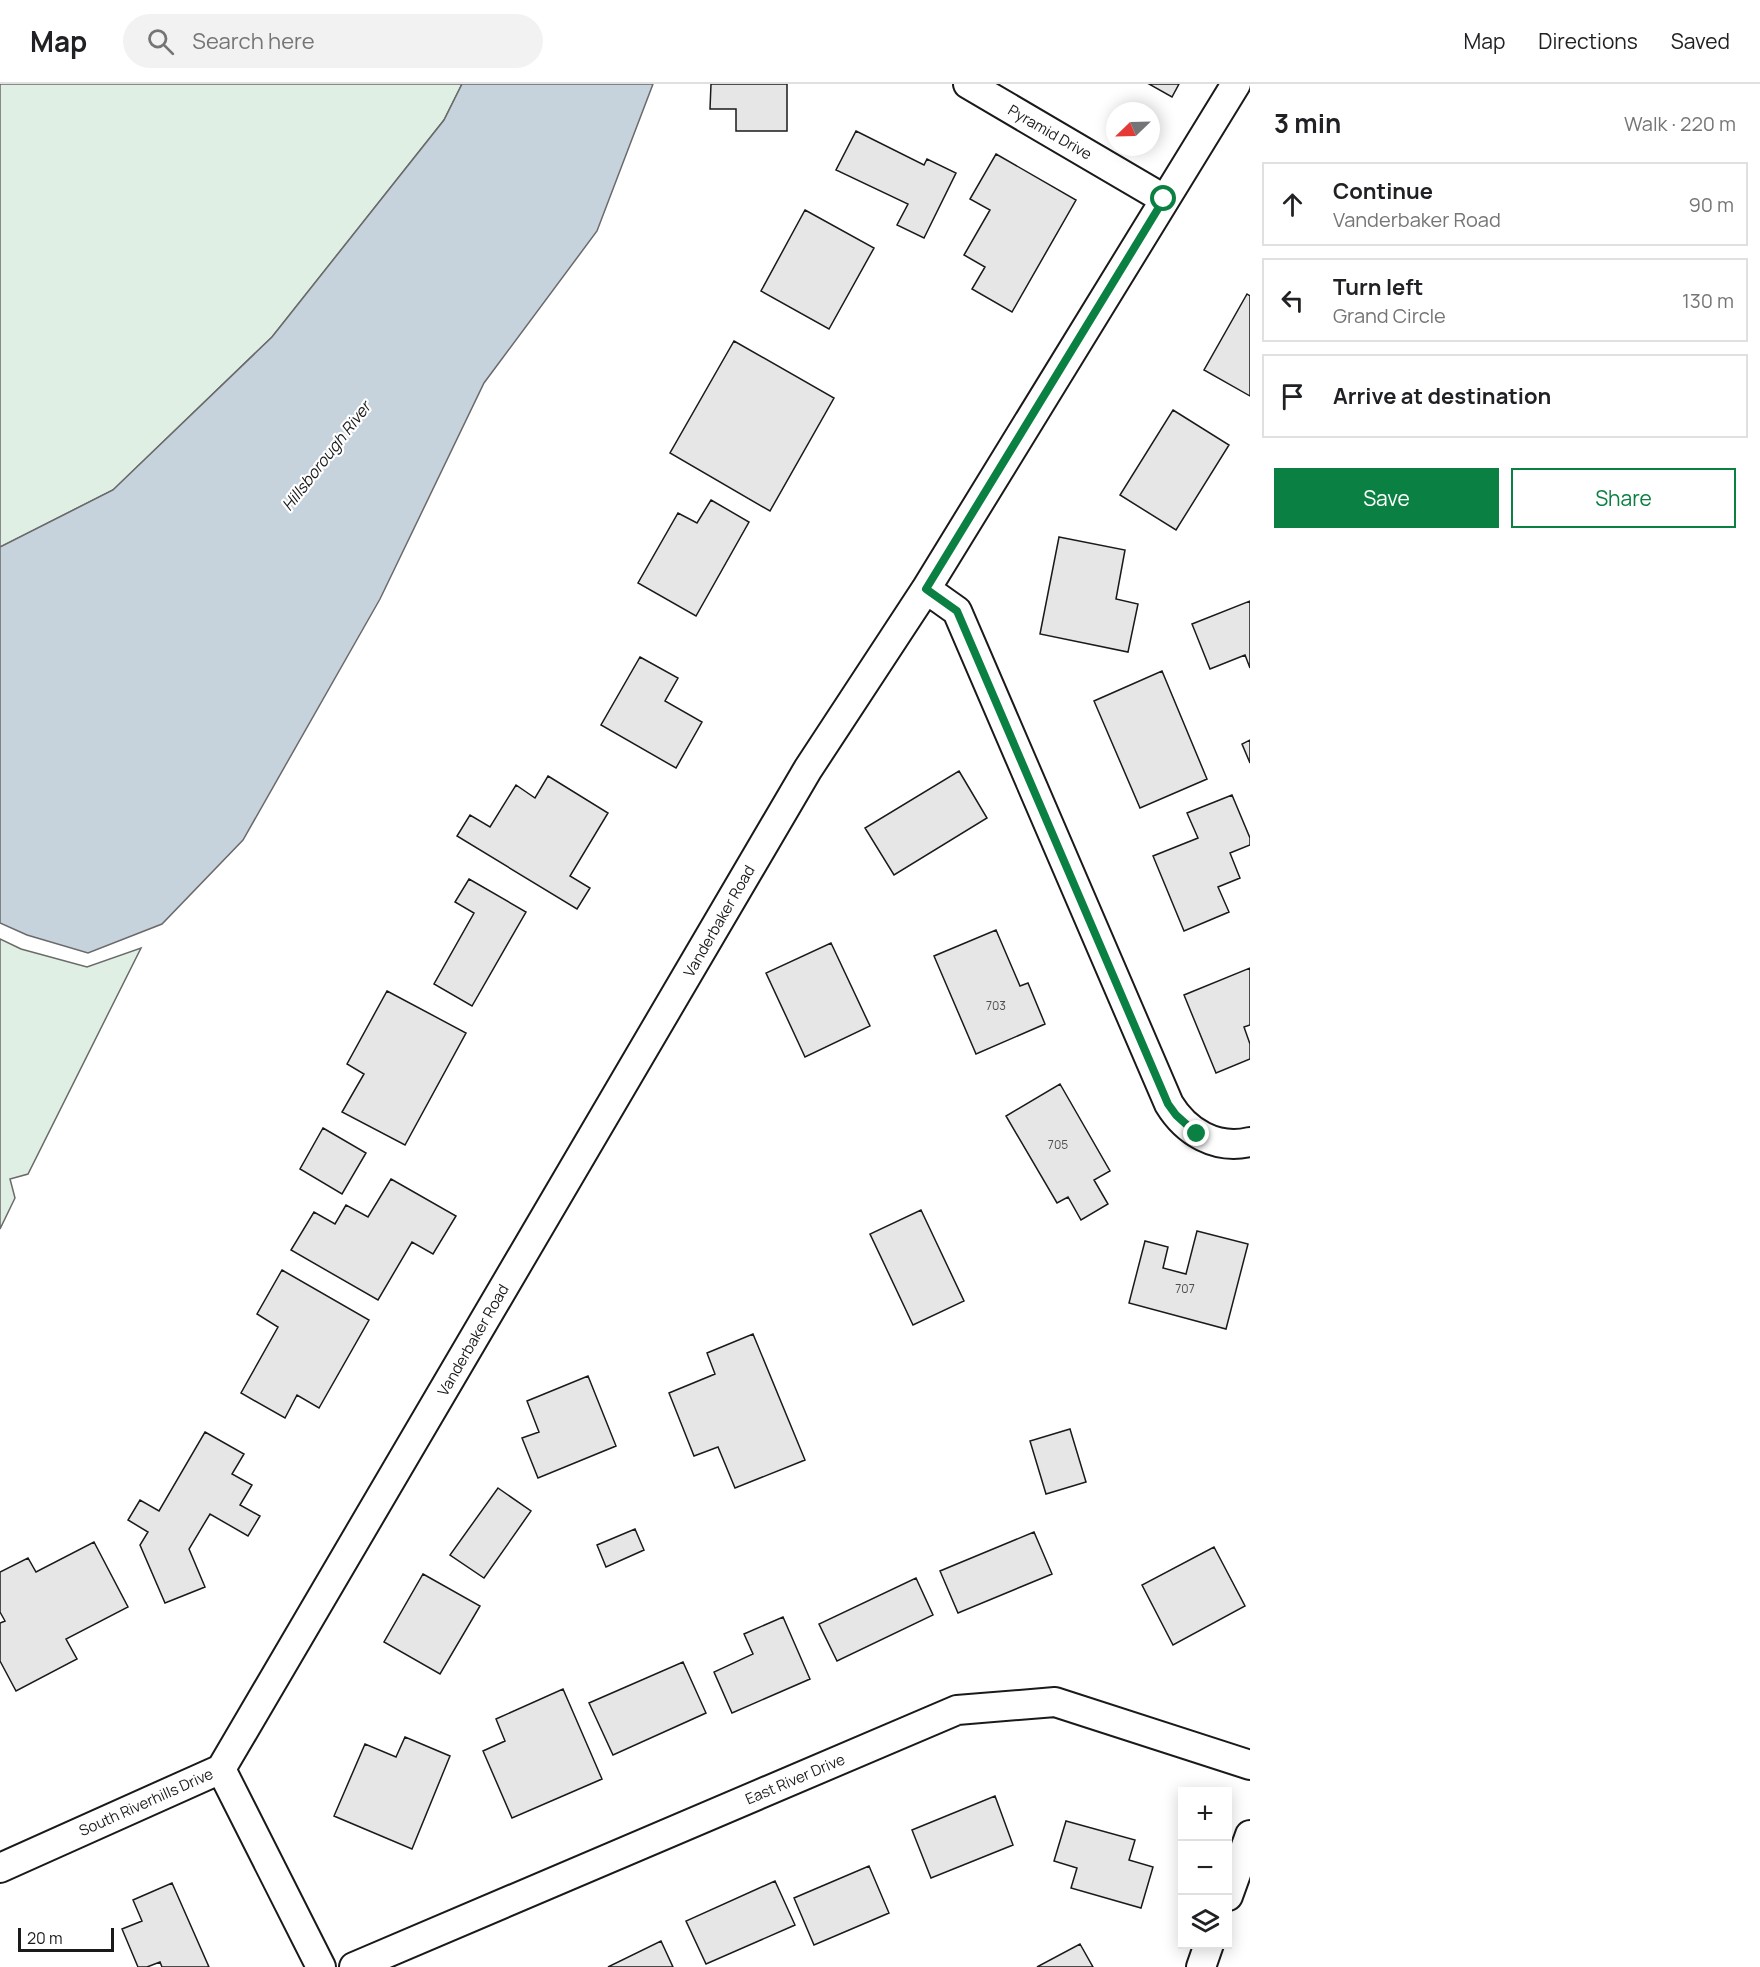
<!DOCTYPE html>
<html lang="en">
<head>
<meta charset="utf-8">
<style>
  :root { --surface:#fff; --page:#f2f2f2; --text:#202124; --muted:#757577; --line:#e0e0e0; --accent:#0b8043 }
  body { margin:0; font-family:Manrope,sans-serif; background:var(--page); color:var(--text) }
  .controls { position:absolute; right:18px; bottom:18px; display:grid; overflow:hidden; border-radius:0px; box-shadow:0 3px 15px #0003 }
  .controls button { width:54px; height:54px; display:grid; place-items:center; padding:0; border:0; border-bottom:2px solid var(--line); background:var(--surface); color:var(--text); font:30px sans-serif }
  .compass { position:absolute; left:1106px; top:18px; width:54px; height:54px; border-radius:50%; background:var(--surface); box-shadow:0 3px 15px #0003; rotate:247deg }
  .scale { position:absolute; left:18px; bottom:15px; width:96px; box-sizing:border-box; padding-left:6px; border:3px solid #1a1a1a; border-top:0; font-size:16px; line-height:21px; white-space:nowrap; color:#1a1a1a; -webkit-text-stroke:4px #fff; paint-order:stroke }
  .stop { position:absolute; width:18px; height:18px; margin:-14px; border:4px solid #0b8043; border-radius:50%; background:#fff }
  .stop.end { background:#0b8043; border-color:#fff; box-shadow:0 2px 6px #0008 }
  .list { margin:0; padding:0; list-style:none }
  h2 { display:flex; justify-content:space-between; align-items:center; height:78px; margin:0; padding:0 24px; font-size:26px }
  h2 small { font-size:20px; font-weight:400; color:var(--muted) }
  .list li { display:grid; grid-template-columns:39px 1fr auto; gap:18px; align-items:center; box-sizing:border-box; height:84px; margin:0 12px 12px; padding:0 12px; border:2px solid var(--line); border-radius:0px }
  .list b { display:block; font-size:22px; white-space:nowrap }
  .list p { margin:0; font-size:20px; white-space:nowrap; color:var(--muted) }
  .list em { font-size:20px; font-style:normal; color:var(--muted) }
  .actions { display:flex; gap:12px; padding:18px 24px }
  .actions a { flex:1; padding:14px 0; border:2px solid var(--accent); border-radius:0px; text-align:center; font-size:21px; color:var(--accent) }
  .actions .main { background:var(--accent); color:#fff }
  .icon { flex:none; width:33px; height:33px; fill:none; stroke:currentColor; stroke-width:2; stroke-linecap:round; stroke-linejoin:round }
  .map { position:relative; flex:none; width:1250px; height:1883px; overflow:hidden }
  header { display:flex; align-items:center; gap:36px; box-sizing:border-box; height:84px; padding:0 30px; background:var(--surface); border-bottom:2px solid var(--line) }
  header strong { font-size:28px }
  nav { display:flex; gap:33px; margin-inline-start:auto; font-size:21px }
  .search { width:420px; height:54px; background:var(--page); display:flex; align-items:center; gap:15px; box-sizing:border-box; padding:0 21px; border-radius:33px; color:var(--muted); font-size:22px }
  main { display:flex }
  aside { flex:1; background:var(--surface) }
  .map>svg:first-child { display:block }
  .green { fill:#e0efe3; stroke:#6a6a6a; stroke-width:1.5 }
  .water { fill:#c6d2dc; stroke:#6a6a6a; stroke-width:1.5 }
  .building { fill:#e6e6e6; stroke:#1a1a1a; stroke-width:1.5 }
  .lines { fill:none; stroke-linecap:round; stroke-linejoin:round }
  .minor-casing { stroke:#1a1a1a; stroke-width:32 }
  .minor { stroke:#fff; stroke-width:28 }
  .route { stroke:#0b8043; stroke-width:8 }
  .labels { text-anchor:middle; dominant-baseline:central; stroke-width:4.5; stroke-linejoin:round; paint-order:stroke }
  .number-label { font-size:12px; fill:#4d4d4d }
  .street-label { font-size:15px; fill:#1a1a1a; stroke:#fff }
  .water-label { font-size:16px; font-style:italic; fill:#1a1a1a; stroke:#fff }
</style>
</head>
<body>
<header>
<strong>Map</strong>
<div class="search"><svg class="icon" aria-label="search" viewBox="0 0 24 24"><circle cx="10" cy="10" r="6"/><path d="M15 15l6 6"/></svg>Search here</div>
<nav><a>Map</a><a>Directions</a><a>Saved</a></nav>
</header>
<main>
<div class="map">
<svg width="1250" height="1883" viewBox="0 0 1250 1883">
  <rect width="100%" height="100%" fill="#fff"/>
  <path class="green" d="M0,0H462L444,36L272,253L113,406L0,463Z
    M0,855L21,865L87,883L141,864L28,1090L10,1095L15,1114L0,1145Z"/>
  <path class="water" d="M462,0H653L597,147L484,299L380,515L243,756L162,840L88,869L27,851L0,839V463L113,406L272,253L444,36Z"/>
  <path class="building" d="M711,0H787V47H736V25H710Z
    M1149,0H1179L1172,13Z
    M856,47L924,81L927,75L956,89L924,154L897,141L908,120L836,86Z
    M996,70L1076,116L1012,228L972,205L985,183L964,171L990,126L970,115Z
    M805,126L874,164L829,245L761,207Z
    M1247,210L1250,212V312L1204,286Z
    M734,257L834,314L770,427L670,369Z
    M1173,326L1229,361L1176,446L1120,411Z
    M711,416L749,438L696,532L638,499L678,429L697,439Z
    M1059,453L1125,466L1116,515L1138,520L1128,568L1040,550Z
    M1250,517V584L1245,571L1210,585L1192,540Z
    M640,573L678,594L665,617L702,638L676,684L601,641Z
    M1162,587L1207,695L1140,724L1094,617Z
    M1250,656V679L1242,660Z
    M959,687L987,734L894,791L865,744Z
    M548,692L608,729L570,792L590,804L577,825L457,752L470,731L490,743L516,701L535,714Z
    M1232,711L1250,754V761L1230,769L1240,794L1218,803L1229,828L1184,847L1153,772L1198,754L1187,729Z
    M469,795L526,828L472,922L434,900L474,829L455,818Z
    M996,846L1020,902L1028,899L1045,940L976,970L934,872Z
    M831,859L870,942L805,973L766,889Z
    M1250,884V941L1244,943L1250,960V975L1216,989L1184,911Z
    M387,907L466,949L405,1061L342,1028L364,990L347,980Z
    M1060,1000L1110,1087L1094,1096L1108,1120L1081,1136L1068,1113L1057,1119L1006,1032Z
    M323,1044L366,1069L342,1110L300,1085Z
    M391,1095L456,1132L433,1170L412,1158L378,1216L291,1166L314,1128L335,1140L346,1121L368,1133Z
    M921,1126L964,1217L913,1241L870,1150Z
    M1197,1147L1248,1160L1226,1245L1129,1219L1145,1157L1168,1163L1163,1184L1186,1190Z
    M282,1186L369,1236L319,1324L297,1311L285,1334L241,1309L278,1243L257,1230Z
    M753,1250L805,1376L735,1404L718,1363L694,1372L669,1309L715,1290L707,1269Z
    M588,1292L616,1362L538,1394L522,1354L539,1348L527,1317Z
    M1070,1345L1086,1398L1046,1410L1030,1357Z
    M205,1348L244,1370L232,1390L252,1401L240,1421L260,1432L248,1452L210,1430L189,1465L205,1503L165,1519L140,1461L148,1448L128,1436L140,1416L159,1427Z
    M498,1404L531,1427L484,1494L450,1471Z
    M635,1445L644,1466L606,1483L597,1461Z
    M1034,1448L1052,1490L958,1529L940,1487Z
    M94,1458L128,1523L66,1555L77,1575L16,1607L0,1577V1539L5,1537L0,1528V1488L28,1474L36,1488Z
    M1214,1463L1245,1522L1173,1561L1142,1501Z
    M423,1490L480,1522L440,1590L384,1558Z
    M916,1494L933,1531L837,1577L819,1540Z
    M783,1533L810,1595L732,1629L714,1588L753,1570L744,1550Z
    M683,1578L706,1629L613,1671L589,1619Z
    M563,1605L602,1695L512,1734L483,1667L505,1657L496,1635Z
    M405,1653L450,1672L412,1765L334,1732L365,1660L396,1673Z
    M995,1712L1013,1761L931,1794L912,1746Z
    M1066,1737L1135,1756L1129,1776L1153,1783L1141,1824L1071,1804L1077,1784L1054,1777Z
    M869,1782L889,1829L814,1861L794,1814Z
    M775,1797L795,1841L706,1880L686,1837Z
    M172,1799L209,1883H162L160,1878L147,1883H138L122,1845L142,1837L133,1816Z
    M661,1857L673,1883H608Z
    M1080,1860L1093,1883H1037Z"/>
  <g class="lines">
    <defs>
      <path id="minor" d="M968,0L1164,115
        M926,505L957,527L1169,1020C1186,1048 1216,1066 1250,1058
        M221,1685L808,685L926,505L1236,0
        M221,1685L321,1883
        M0,1784L221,1685
        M1228,1812L1250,1751
        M354,1883L957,1626L1055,1618L1250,1681
        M1201,1883L1209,1860"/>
    </defs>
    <use href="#minor" class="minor-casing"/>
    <use href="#minor" class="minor"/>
  </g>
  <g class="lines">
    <path class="route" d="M1164,115L926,505L957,527L1168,1020L1176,1031L1197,1050"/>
  </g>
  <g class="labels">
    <g class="number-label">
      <text x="996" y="921">703</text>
      <text x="1058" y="1060">705</text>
      <text x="1185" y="1204">707</text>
    </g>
    <g class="street-label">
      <text transform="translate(1050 48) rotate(30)">Pyramid Drive</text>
      <text transform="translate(719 837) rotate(-60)">Vanderbaker Road</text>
      <text transform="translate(473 1256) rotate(-60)">Vanderbaker Road</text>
      <text transform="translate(795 1695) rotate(-23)">East River Drive</text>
      <text transform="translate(146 1718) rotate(-24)">South Riverhills Drive</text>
    </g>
    <g class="water-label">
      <text transform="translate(326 372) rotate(-52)">Hillsborough River</text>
    </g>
  </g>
</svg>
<div class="controls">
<button>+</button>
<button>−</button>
<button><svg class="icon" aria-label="layers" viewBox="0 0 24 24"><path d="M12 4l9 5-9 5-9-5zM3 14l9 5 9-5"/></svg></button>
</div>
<svg class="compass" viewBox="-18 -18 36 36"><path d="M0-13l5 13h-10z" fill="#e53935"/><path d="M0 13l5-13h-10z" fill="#757577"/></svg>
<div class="scale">20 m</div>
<div class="stop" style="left:1164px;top:115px"></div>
<div class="stop end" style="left:1197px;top:1050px"></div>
</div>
<aside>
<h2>3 min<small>Walk · 220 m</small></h2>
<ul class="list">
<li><svg class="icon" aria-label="ahead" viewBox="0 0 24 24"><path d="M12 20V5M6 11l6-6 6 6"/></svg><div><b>Continue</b><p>Vanderbaker Road</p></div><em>90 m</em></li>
<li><svg class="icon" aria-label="left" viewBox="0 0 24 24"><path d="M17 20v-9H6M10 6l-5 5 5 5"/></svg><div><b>Turn left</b><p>Grand Circle</p></div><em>130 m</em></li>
<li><svg class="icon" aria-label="arrive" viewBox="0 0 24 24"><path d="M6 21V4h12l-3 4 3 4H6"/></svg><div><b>Arrive at destination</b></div></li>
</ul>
<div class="actions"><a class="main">Save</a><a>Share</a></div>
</aside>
</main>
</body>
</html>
